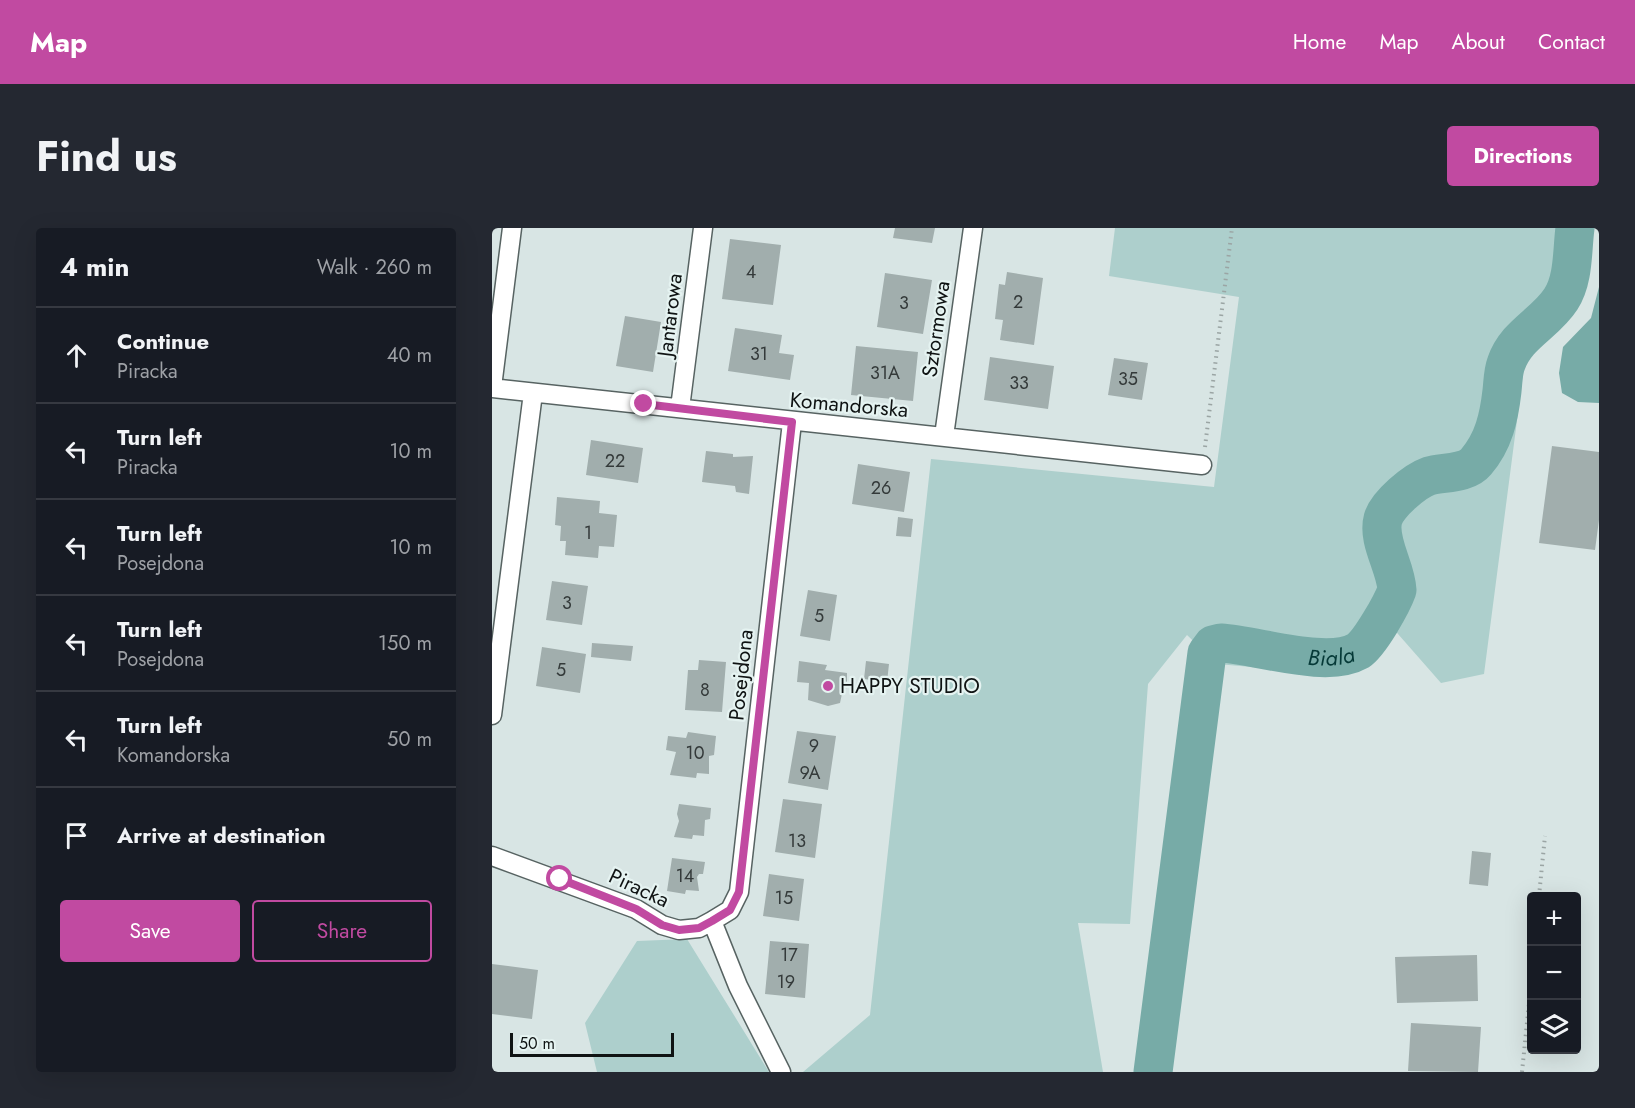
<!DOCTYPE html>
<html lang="en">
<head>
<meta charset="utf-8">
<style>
  :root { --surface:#171b24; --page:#242831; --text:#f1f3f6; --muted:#9ea1a6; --line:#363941; --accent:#c14aa1 }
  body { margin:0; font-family:Jost,sans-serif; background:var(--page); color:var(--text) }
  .controls { position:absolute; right:18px; bottom:18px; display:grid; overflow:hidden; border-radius:6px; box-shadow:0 6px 24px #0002 }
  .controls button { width:54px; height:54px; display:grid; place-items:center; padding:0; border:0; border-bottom:2px solid var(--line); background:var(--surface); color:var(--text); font:30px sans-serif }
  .scale { position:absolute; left:18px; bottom:15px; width:164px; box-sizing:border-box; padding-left:6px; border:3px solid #0f1313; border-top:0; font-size:16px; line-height:21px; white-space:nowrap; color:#0f1313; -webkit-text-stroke:4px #e5f3f1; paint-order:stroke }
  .stop { position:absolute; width:18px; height:18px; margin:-14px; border:4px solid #c14aa1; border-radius:50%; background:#fff }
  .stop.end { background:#c14aa1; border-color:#fff; box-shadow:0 2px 6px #0008 }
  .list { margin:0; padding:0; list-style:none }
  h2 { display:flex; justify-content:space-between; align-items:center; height:78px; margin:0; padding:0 24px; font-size:26px }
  h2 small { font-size:20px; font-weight:400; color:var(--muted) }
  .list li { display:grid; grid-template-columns:39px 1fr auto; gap:18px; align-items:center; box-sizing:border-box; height:96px; padding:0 24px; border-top:2px solid var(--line) }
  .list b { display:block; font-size:22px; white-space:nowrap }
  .list p { margin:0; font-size:20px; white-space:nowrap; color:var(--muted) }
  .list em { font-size:20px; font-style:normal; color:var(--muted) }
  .actions { display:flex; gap:12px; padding:18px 24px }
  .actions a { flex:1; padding:14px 0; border:2px solid var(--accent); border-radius:6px; text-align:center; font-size:21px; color:var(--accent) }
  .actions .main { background:var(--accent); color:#fff }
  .icon { flex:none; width:33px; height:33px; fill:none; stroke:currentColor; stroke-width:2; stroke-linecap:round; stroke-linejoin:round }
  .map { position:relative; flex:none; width:1107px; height:844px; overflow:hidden; border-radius:6px }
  header { display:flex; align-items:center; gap:36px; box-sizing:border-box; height:84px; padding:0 30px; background:var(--accent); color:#fff }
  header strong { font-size:28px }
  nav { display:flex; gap:33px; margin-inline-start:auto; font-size:21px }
  .intro { display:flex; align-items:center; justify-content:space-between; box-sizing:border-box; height:144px; padding:0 36px }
  h1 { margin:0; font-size:42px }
  .button { padding:15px 27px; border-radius:6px; background:var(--accent); color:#fff; font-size:21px; font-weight:700 }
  main { display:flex; gap:36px; padding:0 36px }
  aside { flex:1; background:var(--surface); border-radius:6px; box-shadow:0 6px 24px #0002 }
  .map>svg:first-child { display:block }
  .green { fill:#adcfcc }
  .water { fill:#77aba7 }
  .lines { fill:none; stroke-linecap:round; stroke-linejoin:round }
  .river { stroke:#77aba7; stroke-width:39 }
  .building { fill:#a1aead }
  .minor-casing { stroke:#576362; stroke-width:21 }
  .path { stroke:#9ba5a4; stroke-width:4; stroke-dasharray:1.5 4.5; stroke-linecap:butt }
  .minor { stroke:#fff; stroke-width:18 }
  .route { stroke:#c14aa1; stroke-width:8 }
  .poi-dot { fill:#c14aa1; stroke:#e5f3f1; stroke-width:2 }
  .labels { text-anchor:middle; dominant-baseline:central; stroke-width:4.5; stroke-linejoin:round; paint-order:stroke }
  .number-label { font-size:18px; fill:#343a3a }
  .street-label { font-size:21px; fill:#0f1313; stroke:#e5f3f1 }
  .poi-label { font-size:21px; fill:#0f1313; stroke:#e5f3f1; text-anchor:start }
  .water-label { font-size:22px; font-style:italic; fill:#053937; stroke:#e5f3f1 }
</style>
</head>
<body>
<header>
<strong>Map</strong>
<nav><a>Home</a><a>Map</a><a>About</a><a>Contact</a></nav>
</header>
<div class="intro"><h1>Find us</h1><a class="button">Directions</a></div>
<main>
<aside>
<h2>4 min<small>Walk · 260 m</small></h2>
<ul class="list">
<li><svg class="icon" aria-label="ahead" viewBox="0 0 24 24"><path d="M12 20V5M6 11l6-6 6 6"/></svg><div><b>Continue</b><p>Piracka</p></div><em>40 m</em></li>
<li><svg class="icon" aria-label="left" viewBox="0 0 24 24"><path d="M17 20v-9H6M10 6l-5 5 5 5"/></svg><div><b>Turn left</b><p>Piracka</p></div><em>10 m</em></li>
<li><svg class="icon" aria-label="left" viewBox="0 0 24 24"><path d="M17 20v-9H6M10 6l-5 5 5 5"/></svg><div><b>Turn left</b><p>Posejdona</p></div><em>10 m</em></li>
<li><svg class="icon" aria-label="left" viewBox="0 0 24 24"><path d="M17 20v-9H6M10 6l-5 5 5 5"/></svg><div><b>Turn left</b><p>Posejdona</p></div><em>150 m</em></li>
<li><svg class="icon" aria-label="left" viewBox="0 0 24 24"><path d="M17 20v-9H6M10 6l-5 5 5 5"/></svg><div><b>Turn left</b><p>Komandorska</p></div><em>50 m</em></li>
<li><svg class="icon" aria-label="arrive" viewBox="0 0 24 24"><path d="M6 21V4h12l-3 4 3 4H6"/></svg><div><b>Arrive at destination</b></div></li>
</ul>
<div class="actions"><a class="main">Save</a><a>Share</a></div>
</aside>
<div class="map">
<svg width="1107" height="844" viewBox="0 0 1107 844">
  <rect width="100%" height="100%" fill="#d8e5e4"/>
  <path class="green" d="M623,0H1093L1084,69L1033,131L992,446L949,455L899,398L867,442L839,446L725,436L695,407L656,456L638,696L586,695L611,844H311L378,787L439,231L722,259L747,69L617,48Z
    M195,711L277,844H105L93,795L145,713Z"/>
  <path class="water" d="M1107,59V175L1086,174L1070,165L1067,145L1071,119L1099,90Z"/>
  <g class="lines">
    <path class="river" id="s1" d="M661,844L715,425L721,417L729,415C765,417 835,441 866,423C878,415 900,376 905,362C904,339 885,313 891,291C895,276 923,253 937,248C951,244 974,246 984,234C1002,213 1007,189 1010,163C1011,154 1011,144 1014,136C1024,106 1053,96 1069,71C1082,51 1080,22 1083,0"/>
  </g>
  <path class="building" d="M403,0H443L440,15L401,10Z
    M238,11L289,17L281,77L230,71Z
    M515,44L551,50L542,117L508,112L511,92L503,91L507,56L513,57Z
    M393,45L440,52L431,106L385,99Z
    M133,88L169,94L161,144L124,138Z
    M243,100L290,107L287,125L302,127L298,152L236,143Z
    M364,118L426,124L421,173L359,167Z
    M498,129L562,138L556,181L492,172Z
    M622,130L656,135L650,172L616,167Z
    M99,212L151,220L146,255L94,247Z
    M1060,218L1107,224V292L1103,322L1047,315Z
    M214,223L241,226V229L261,228L257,266L244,264L243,258L210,254Z
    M366,236L418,244L412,284L360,276Z
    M65,269L108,273L107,285L125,287L122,319L107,318L106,330L73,327L74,313H68L69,298L63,297Z
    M406,289L421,291L419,309L404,308Z
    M60,353L96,358L90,397L54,392Z
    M316,362L345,367L338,413L308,408Z
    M100,415L141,418L139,433L99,429Z
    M50,419L94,426L88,465L44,458Z
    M207,432L234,434L230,484L193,482L196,442H206Z
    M307,433L335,437L333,442L355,445V460L351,461L348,475L336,478L316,472L317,455L305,454Z
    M374,433L397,436L395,454L372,451Z
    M305,503L344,508L336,562L296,555Z
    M196,504L224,508L222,527L217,528V546L205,545L204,550L178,547L184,524L174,522L176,508L194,510Z
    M291,571L330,576L323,630L283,624Z
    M187,576L219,580L218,591L213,592L212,608L201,607L200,611L182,609L187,593L185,586Z
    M980,623L999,625L996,658L977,656Z
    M180,630L213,634L211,646H207L205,649L207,663L194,662L193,666L175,663Z
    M277,646L312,651L307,693L271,688Z
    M278,713L317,716L313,770L273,766Z
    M985,727L986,773L905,775L903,729Z
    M0,736L46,742L40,791L0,786Z
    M919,795L989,799L986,844L916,843Z"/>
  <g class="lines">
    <defs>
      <path id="minor" d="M0,159L20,0
        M0,160L710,237
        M188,180L211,0
        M452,208L481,0
        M0,487L41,165
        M0,628L144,681L170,697L187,702L207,700L220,693L246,758L289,844
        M220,693L238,682L247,664L300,194"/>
    </defs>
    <use href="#minor" class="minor-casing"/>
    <path class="path" d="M713,219L740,0
      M1047,668L1053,608
      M1030,844L1040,746"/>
    <use href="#minor" class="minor"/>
  </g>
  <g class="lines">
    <path class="route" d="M68,651L144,681L170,697L187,702L207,700L220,693L238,682L247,664L300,194L152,176"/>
  </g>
  <circle class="poi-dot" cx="336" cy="458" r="6"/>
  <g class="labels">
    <g class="number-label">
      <text x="259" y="44">4</text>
      <text x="526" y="74">2</text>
      <text x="412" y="75">3</text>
      <text x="267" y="126">31</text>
      <text x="393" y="145">31A</text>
      <text x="636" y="151">35</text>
      <text x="527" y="155">33</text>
      <text x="123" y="233">22</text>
      <text x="389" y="260">26</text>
      <text x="96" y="305">1</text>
      <text x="75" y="375">3</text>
      <text x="327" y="388">5</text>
      <text x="69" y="442">5</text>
      <text x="213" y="462">8</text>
      <text x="322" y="518">9</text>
      <text x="203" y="525">10</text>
      <text x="318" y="545">9A</text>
      <text x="305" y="613">13</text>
      <text x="193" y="648">14</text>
      <text x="292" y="670">15</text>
      <text x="297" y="727">17</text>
      <text x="294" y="754">19</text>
    </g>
    <g class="street-label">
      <text transform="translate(178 87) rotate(-83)">Jantarowa</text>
      <text transform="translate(444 101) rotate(-82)">Sztormowa</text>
      <text transform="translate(357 177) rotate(5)">Komandorska</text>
      <text transform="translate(249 447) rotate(-84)">Posejdona</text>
      <text transform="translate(147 660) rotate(25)">Piracka</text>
    </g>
    <g class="poi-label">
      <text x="348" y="458">HAPPY STUDIO</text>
    </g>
    <g class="water-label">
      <text stroke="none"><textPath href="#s1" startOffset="552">Biala</textPath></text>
    </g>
  </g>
</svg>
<div class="controls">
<button>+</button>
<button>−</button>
<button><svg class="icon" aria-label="layers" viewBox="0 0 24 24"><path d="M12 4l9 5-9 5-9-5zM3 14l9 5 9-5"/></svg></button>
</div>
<div class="scale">50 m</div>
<div class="stop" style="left:68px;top:651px"></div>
<div class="stop end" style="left:152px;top:176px"></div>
</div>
</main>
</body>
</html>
